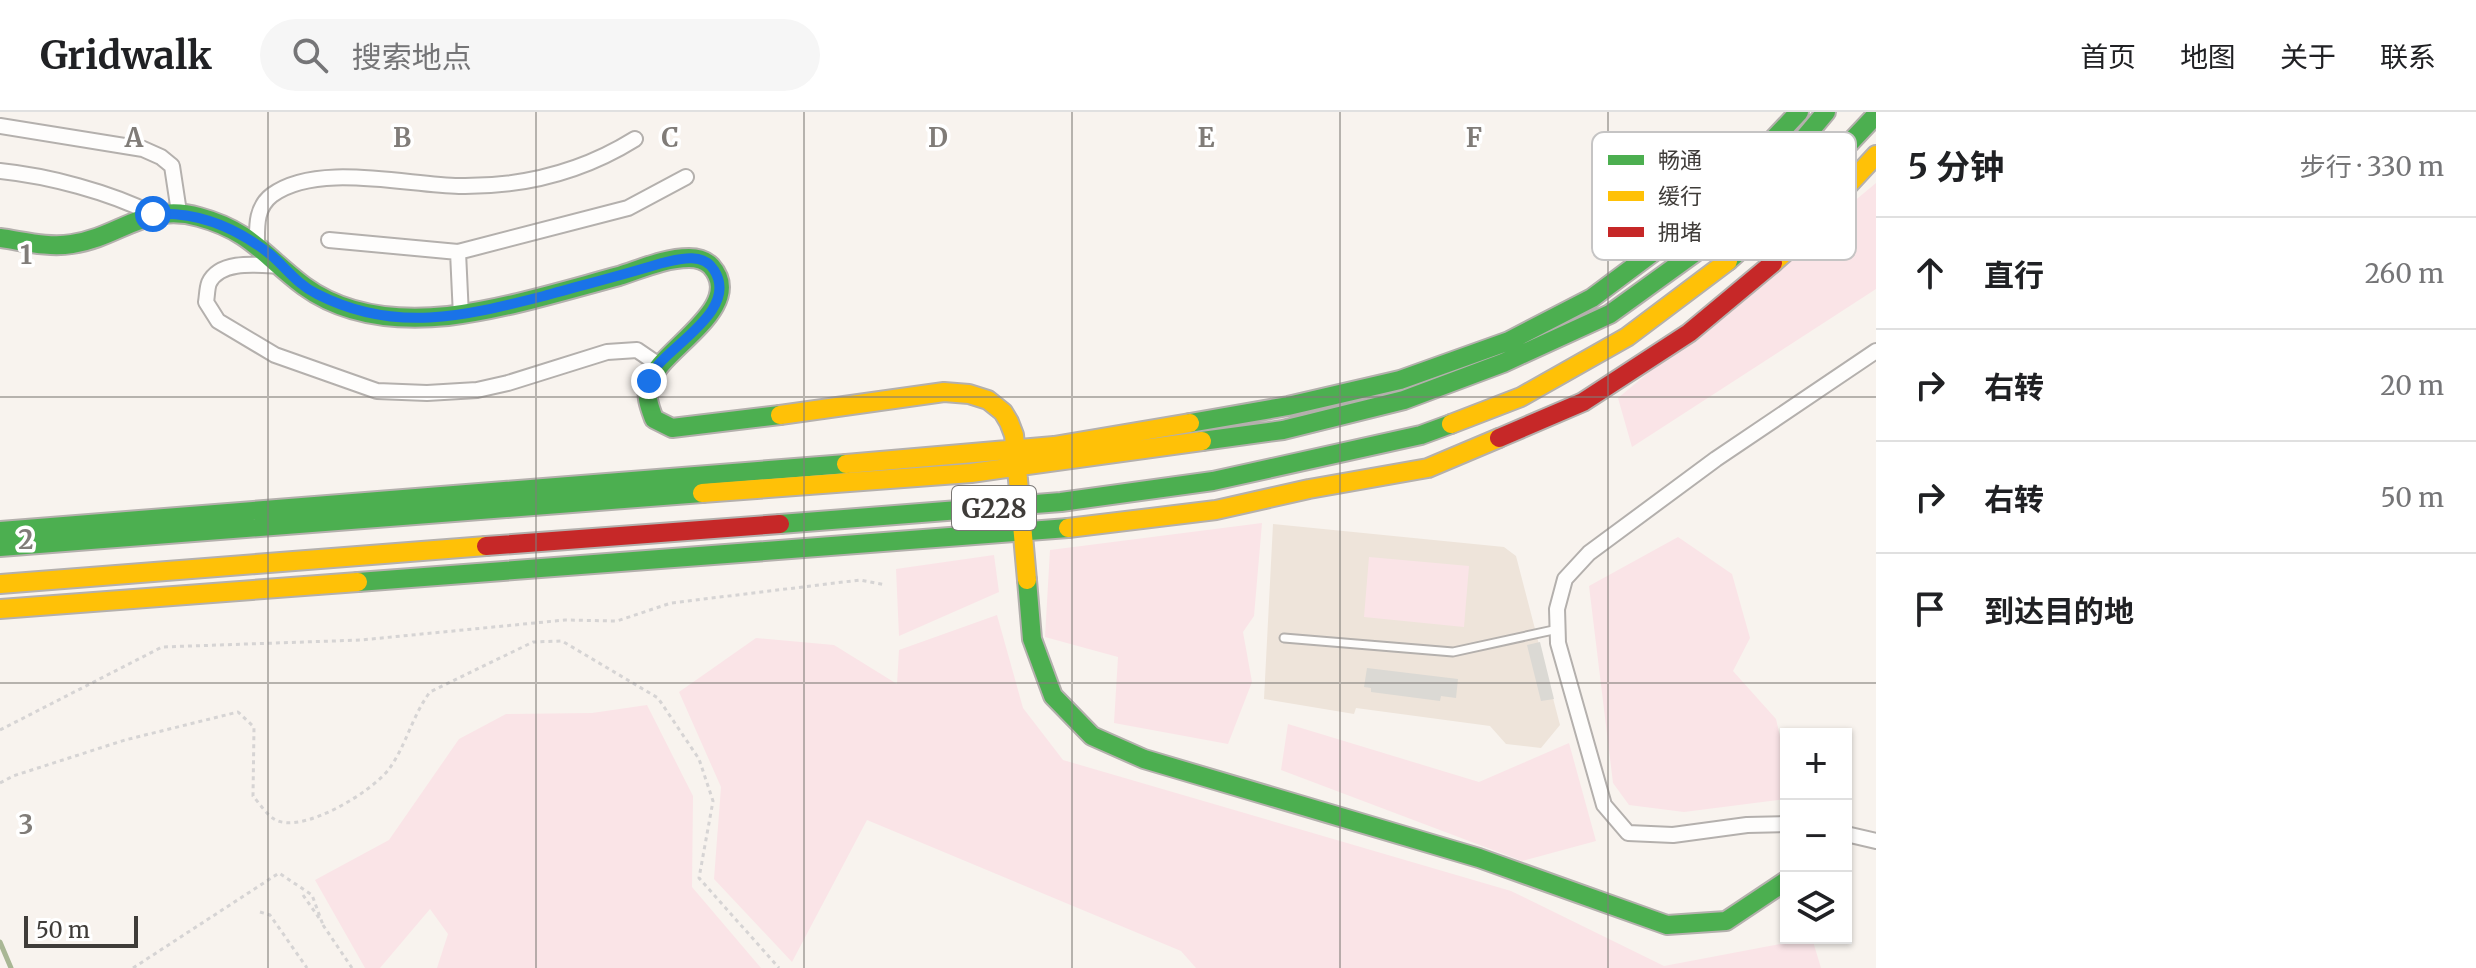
<!DOCTYPE html>
<html lang="zh">
<head>
<meta charset="utf-8">
<style>
  :root { --surface:#fff; --page:#f6f6f6; --text:#202124; --muted:#757577; --line:#e0e0e0 }
  body { margin:0; font-family:Merriweather,"Noto Sans SC",serif; background:var(--page); color:var(--text) }
  .controls { position:absolute; right:24px; bottom:24px; display:grid; overflow:hidden; border-radius:0px; box-shadow:0 2px 6px #0004 }
  .controls button { width:72px; height:72px; display:grid; place-items:center; padding:0; border:0; border-bottom:2px solid var(--line); background:var(--surface); color:var(--text); font:40px sans-serif }
  .scale { position:absolute; left:24px; bottom:20px; width:114px; box-sizing:border-box; padding-left:8px; border:4px solid #3f3c39; border-top:0; font-size:22px; line-height:28px; white-space:nowrap; color:#3f3c39; -webkit-text-stroke:6px #fff; paint-order:stroke }
  .stop { position:absolute; width:24px; height:24px; margin:-18px; border:6px solid #1a73e8; border-radius:50%; background:#fff }
  .stop.end { background:#1a73e8; border-color:#fff; box-shadow:0 2px 8px #0008 }
  .list { margin:0; padding:0; list-style:none }
  h2 { display:flex; justify-content:space-between; align-items:center; height:104px; margin:0; padding:0 32px; font-size:34px }
  h2 small { font-size:26px; font-weight:400; color:var(--muted) }
  .list li { display:grid; grid-template-columns:52px 1fr auto; gap:24px; align-items:center; box-sizing:border-box; height:112px; padding:0 32px; border-top:2px solid var(--line) }
  .list b { display:block; font-size:30px; white-space:nowrap }
  .list em { font-size:26px; font-style:normal; color:var(--muted) }
  .icon { flex:none; width:44px; height:44px; fill:none; stroke:currentColor; stroke-width:2; stroke-linecap:round; stroke-linejoin:round }
  .map { position:relative; flex:none; width:1876px; height:856px; overflow:hidden }
  header { display:flex; align-items:center; gap:48px; box-sizing:border-box; height:112px; padding:0 40px; background:var(--surface); border-bottom:2px solid var(--line) }
  header strong { font-size:38px }
  nav { display:flex; gap:44px; margin-inline-start:auto; font-size:28px }
  .search { width:560px; height:72px; background:var(--page); display:flex; align-items:center; gap:20px; box-sizing:border-box; padding:0 28px; border-radius:44px; color:var(--muted); font-size:30px }
  main { display:flex }
  aside { flex:1; background:var(--surface) }
  .map>svg:first-child { display:block }
  .built { fill:#eee4da }
  .green { fill:#fae4e7 }
  .lines { fill:none; stroke-linecap:round; stroke-linejoin:round }
  .stream { stroke:#a9b795; stroke-width:5 }
  .building { fill:#dbd9d4 }
  .lane-casing { stroke:#b4b0ad; stroke-width:11 }
  .street-casing { stroke:#b4b0ad; stroke-width:18 }
  .fast-casing { stroke:#b4b0ad; stroke-width:22 }
  .slow-casing { stroke:#b4b0ad; stroke-width:22 }
  .jam-casing { stroke:#b4b0ad; stroke-width:22 }
  .path { stroke:#d6d4d4; stroke-width:3; stroke-dasharray:4 4; stroke-linecap:butt }
  .lane { stroke:#fefdfc; stroke-width:7 }
  .street { stroke:#fefdfc; stroke-width:14 }
  .fast { stroke:#4caf50; stroke-width:18 }
  .slow { stroke:#ffc107; stroke-width:18 }
  .jam { stroke:#c62828; stroke-width:18 }
  .route { stroke:#1a73e8; stroke-width:10 }
  .grid { fill:none; stroke:#807c78; stroke-width:2; stroke-opacity:0.55 }
  .labels { text-anchor:middle; dominant-baseline:central; stroke-width:7; stroke-linejoin:round; paint-order:stroke }
  .shield { fill:#fff; stroke:#797674; stroke-width:2 }
  .shield-label { font-size:26px; font-weight:bold; fill:#3f3c39 }
  .key { fill:#fff; stroke:#c5c4c4; stroke-width:2 }
  .key-label { font-size:22px; fill:#3f3c39 }
  .grid-label { font-size:26px; text-anchor:middle; font-weight:bold; fill:#807c78; stroke:#fff; stroke-width:7; stroke-linejoin:round; paint-order:stroke }
</style>
</head>
<body>
<header>
<strong>Gridwalk</strong>
<div class="search"><svg class="icon" aria-label="search" viewBox="0 0 24 24"><circle cx="10" cy="10" r="6"/><path d="M15 15l6 6"/></svg>搜索地点</div>
<nav><a>首页</a><a>地图</a><a>关于</a><a>联系</a></nav>
</header>
<main>
<div class="map">
<svg width="1876" height="856" viewBox="0 0 1876 856">
  <rect width="100%" height="100%" fill="#f8f3ee"/>
  <path class="built" d="M1273,412L1504,435L1516,444L1560,613L1541,636L1506,632L1490,614L1356,596L1354,602L1264,587Z"/>
  <path class="green" d="M1876,71V177L1632,335L1618,286Z
    M1262,411L1254,504L1243,520L1252,570L1228,632L1114,611L1118,545L1045,525L1050,438Z
    M1678,425L1732,462L1750,526L1733,559L1776,607L1786,650V687L1684,700L1629,693L1613,671L1589,474Z
    M994,443L999,480L899,524L896,457Z
    M1369,445L1469,454L1464,515L1364,505Z
    M997,503L1023,596L1063,648L1511,779L1664,854L1812,826L1821,856H1196L1181,839L867,708L792,850L714,767L721,675L679,580L756,526L834,533L897,572L899,538Z
    M647,593L693,684L692,775L761,856H437L448,822L430,797L380,856H365L315,768L389,728L459,627L506,602L592,601Z
    M1288,612L1479,670L1569,631L1596,729L1522,749L1281,658Z"/>
  <g class="lines">
    <path class="stream" d="M0,830L11,856"/>
  </g>
  <path class="building" d="M1540,530L1554,587L1541,589L1527,533Z
    M1367,556L1458,567L1456,586L1441,584L1440,589L1371,580V576L1364,575Z"/>
  <g class="lines">
    <defs>
      <path id="lane" d="M1284,526L1453,540L1558,517"/>
      <path id="street" d="M0,14L143,37L161,45L172,54L179,100
        M0,59C49,64 109,80 153,102
        M329,128L458,140L628,96L686,65
        M257,134C257,116 255,96 272,83C317,50 406,73 459,74C521,75 582,60 635,27
        M458,140L461,204
        M281,154C260,153 220,147 209,171C207,176 207,185 206,190L218,209L275,243L377,279L427,281L477,278L508,271L607,240L637,238L659,253
        M1786,712L1747,713L1673,723L1628,721L1604,693L1558,531L1557,497L1565,467L1589,441L1716,347L1876,239
        M1846,722L1876,729"/>
      <path id="fast" d="M0,126C23,129 48,136 72,132C120,125 146,90 199,105C251,119 264,144 304,174C345,204 399,209 448,204C505,197 563,179 619,164C641,157 665,146 689,146C697,146 705,148 711,154C748,196 658,238 649,272C645,284 650,296 654,307L672,316L780,303
        M1728,149L1794,90L1876,3
        M1190,311L1288,294L1400,268L1509,229L1592,186L1699,106L1799,0
        M1202,329L1283,318L1404,288L1503,251L1610,202L1704,134L1768,69L1826,0
        M780,412L1061,390L1213,369L1421,323L1451,312
        M0,419L846,352
        M0,435L702,381
        M1027,468L1032,527L1053,584L1092,624L1144,647L1479,746L1667,813L1726,809L1786,769
        M358,470L1068,416"/>
      <path id="slow" d="M1773,151L1790,136L1876,43
        M780,303L944,280L969,282L988,288L1003,300L1009,310L1014,323L1027,468
        M1451,312L1521,285L1627,225L1728,149
        M846,352L1054,334L1190,311
        M702,381L971,361L1202,329
        M1068,416L1216,398L1309,377L1428,356L1499,326
        M0,472L486,434
        M0,497L358,470"/>
      <path id="jam" d="M1499,326L1583,290L1689,221L1773,151
        M486,434L780,412"/>
    </defs>
    <use href="#lane" class="lane-casing"/>
    <use href="#street" class="street-casing"/>
    <use href="#fast" class="fast-casing"/>
    <use href="#slow" class="slow-casing"/>
    <use href="#jam" class="jam-casing"/>
    <path class="path" d="M0,618L162,535L361,528L565,508L617,509L671,491L860,468L886,473
      M0,671L13,664L125,628L238,600L254,615L253,684C259,691 267,703 274,707C301,724 373,679 389,657C406,634 412,604 430,580L533,530L562,529L658,586L699,647L713,689L699,766L779,856
      M303,783L319,806
      M260,800L270,803L307,856
      M323,813L352,856
      M133,856L279,761L312,783L323,813"/>
    <use href="#lane" class="lane"/>
    <use href="#street" class="street"/>
    <use href="#fast" class="fast"/>
    <use href="#slow" class="slow"/>
    <use href="#jam" class="jam"/>
  </g>
  <g class="lines">
    <path class="route" d="M153,102C197,99 236,115 271,143C286,156 298,173 317,182C395,222 465,204 544,184C583,173 623,163 662,151C679,147 703,140 714,158C738,195 678,229 658,253C655,258 652,264 649,269"/>
  </g>
  <path class="grid" d="M268,0V856M536,0V856M804,0V856M1072,0V856M1340,0V856M1608,0V856M0,285H1876M0,571H1876"/>
  <g class="labels">
    <rect class="shield" x="952" y="374" width="84" height="44" rx="6"/>
    <g class="shield-label">
      <text x="994" y="396">G228</text>
    </g>
  </g>
  <rect x="1592" y="20" width="264" height="128" rx="12" class="key"/>
  <rect x="1608" y="43" width="36" height="10" fill="#4caf50"/>
  <rect x="1608" y="79" width="36" height="10" fill="#ffc107"/>
  <rect x="1608" y="115" width="36" height="10" fill="#c62828"/>
  <g class="key-label">
    <text x="1658" y="56">畅通</text>
    <text x="1658" y="92">缓行</text>
    <text x="1658" y="128">拥堵</text>
  </g>
  <g class="grid-label">
    <text x="134" y="35">A</text>
    <text x="402" y="35">B</text>
    <text x="670" y="35">C</text>
    <text x="938" y="35">D</text>
    <text x="1206" y="35">E</text>
    <text x="1474" y="35">F</text>
    <text x="26" y="152">1</text>
    <text x="26" y="437">2</text>
    <text x="26" y="722">3</text>
  </g>
</svg>
<div class="controls">
<button>+</button>
<button>−</button>
<button><svg class="icon" aria-label="layers" viewBox="0 0 24 24"><path d="M12 4l9 5-9 5-9-5zM3 14l9 5 9-5"/></svg></button>
</div>
<div class="scale">50 m</div>
<div class="stop" style="left:153px;top:102px"></div>
<div class="stop end" style="left:649px;top:269px"></div>
</div>
<aside>
<h2>5 分钟<small>步行 · 330 m</small></h2>
<ul class="list">
<li><svg class="icon" aria-label="ahead" viewBox="0 0 24 24"><path d="M12 20V5M6 11l6-6 6 6"/></svg><div><b>直行</b></div><em>260 m</em></li>
<li><svg class="icon" aria-label="right" viewBox="0 0 24 24"><path d="M7 20v-9h11M14 6l5 5-5 5"/></svg><div><b>右转</b></div><em>20 m</em></li>
<li><svg class="icon" aria-label="right" viewBox="0 0 24 24"><path d="M7 20v-9h11M14 6l5 5-5 5"/></svg><div><b>右转</b></div><em>50 m</em></li>
<li><svg class="icon" aria-label="arrive" viewBox="0 0 24 24"><path d="M6 21V4h12l-3 4 3 4H6"/></svg><div><b>到达目的地</b></div></li>
</ul>
</aside>
</main>
</body>
</html>
